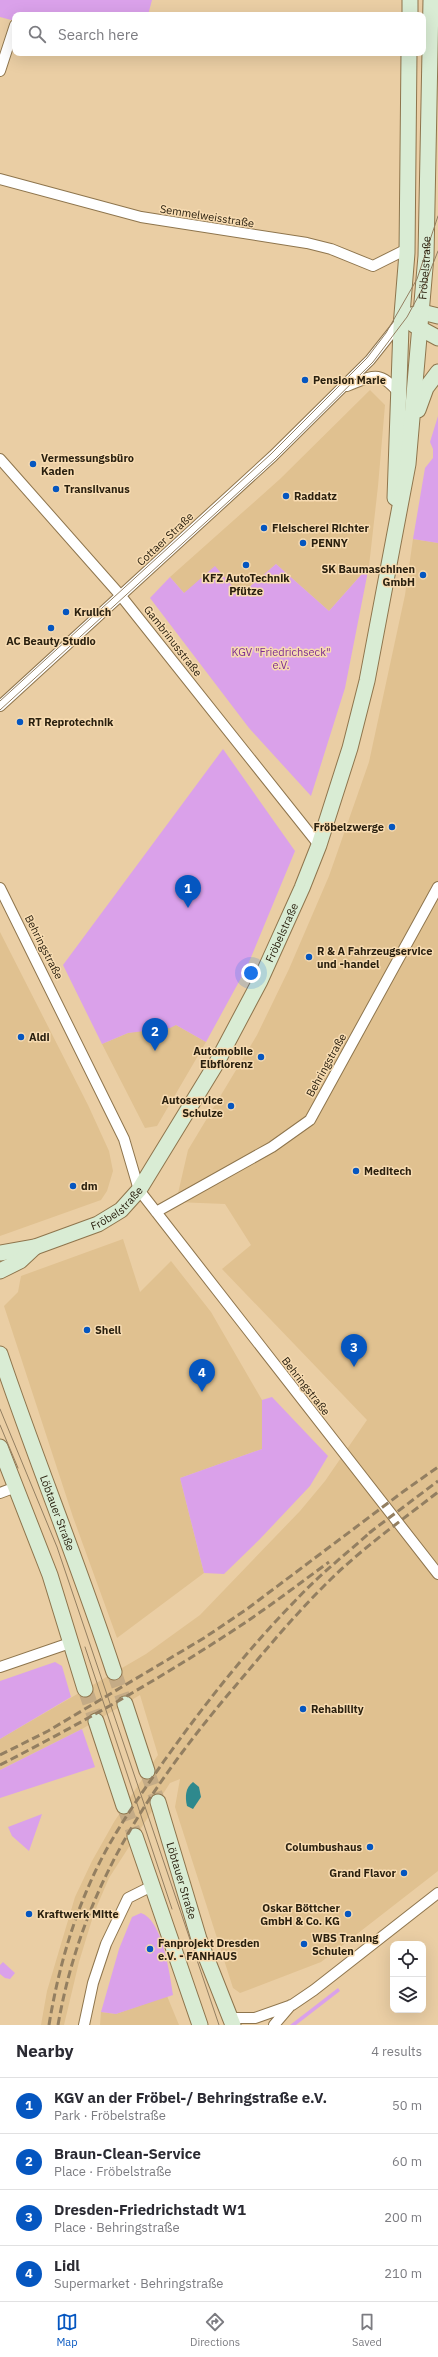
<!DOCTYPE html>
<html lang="en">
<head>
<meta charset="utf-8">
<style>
  :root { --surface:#fff; --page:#f2f2f3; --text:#2b2b33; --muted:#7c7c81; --line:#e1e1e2; --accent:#0556c0 }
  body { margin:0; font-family:"IBM Plex Sans",sans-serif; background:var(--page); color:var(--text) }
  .controls { position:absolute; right:12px; bottom:12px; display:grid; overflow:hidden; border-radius:8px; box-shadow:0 4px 16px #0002 }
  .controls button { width:36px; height:36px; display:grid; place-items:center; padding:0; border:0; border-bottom:1px solid var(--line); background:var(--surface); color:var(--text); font:20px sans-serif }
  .you { position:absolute; left:251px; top:973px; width:14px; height:14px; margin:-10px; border:3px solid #fff; border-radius:50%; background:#1a73e8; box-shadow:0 0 0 6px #1a73e833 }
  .badge { display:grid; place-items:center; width:26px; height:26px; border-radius:50%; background:var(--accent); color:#fff; font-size:13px; font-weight:700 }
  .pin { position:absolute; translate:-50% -33px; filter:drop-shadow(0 1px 2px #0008) }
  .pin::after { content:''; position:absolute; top:21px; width:14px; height:12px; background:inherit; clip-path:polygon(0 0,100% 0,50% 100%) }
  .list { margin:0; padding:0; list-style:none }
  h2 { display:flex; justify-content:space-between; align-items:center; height:52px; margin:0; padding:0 16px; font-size:17px }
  h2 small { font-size:13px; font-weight:400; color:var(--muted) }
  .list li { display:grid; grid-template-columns:26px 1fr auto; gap:12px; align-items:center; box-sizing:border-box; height:56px; padding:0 16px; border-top:1px solid var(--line) }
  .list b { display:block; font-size:15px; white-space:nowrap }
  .list p { margin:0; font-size:13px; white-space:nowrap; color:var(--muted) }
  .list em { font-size:13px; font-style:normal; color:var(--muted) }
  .icon { flex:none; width:22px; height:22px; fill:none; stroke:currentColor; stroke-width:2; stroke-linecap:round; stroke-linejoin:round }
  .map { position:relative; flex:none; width:438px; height:2025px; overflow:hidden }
  .search { position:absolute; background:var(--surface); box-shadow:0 4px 16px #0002; left:12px; right:12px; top:12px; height:44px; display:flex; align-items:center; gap:10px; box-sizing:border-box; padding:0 14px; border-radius:8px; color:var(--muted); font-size:15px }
  .sheet { height:276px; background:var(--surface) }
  nav { display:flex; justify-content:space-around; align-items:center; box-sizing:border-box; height:56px; border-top:1px solid var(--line); background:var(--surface); font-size:11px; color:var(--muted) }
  nav a { display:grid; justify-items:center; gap:2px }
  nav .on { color:var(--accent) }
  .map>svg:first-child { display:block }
  .built { fill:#e0c190 }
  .green { fill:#daa1ea }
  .water { fill:#2e898d }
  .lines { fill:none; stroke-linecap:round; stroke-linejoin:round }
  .secondary-tunnel { stroke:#c4ab86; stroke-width:15; stroke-dasharray:15 8; stroke-linecap:butt }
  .minor-casing { stroke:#8e754d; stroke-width:12 }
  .secondary-casing { stroke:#8e754d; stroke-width:17 }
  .minor { stroke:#fff; stroke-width:10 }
  .secondary { stroke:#d9ecd4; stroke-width:15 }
  .tram { stroke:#937f61; stroke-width:1 }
  .rail { stroke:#937f61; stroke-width:3; stroke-dasharray:8 4; stroke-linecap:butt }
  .poi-dot { fill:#0556c0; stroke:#f7dbb1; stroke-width:1.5 }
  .labels { text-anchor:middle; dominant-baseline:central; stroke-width:3; stroke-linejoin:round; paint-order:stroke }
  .street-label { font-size:11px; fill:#2a200f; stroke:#f7dbb1 }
  .poi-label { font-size:11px; font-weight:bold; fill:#2a200f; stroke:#f7dbb1; text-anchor:start }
  .park-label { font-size:11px; fill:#7d2c91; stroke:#f7dbb1 }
</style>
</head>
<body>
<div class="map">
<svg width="438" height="2025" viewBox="0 0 438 2025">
  <rect width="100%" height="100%" fill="#eacea4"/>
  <path class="built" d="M370,390L385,405L378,486L369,566L329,611L276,564L240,595L184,593L170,577L280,479Z
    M413,539L438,543V1871L321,1962L240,1993L233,1988L175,1807L180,1779L170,1783L109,1878L94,1913L79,1962L64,2025H41L47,1991L75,1897L92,1861L114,1822L158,1755L140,1695L82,1729L0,1770V1739L146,1654L200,1615L300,1511L325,1481L367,1420L222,1269L251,1245L225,1204L176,1202L188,1150L257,1035L289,969L329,876L369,762L405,595Z
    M0,932L88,1105L109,1151L113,1171L107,1191L101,1200L0,1236Z
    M176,1025L206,1042L157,1126L145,1128L102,1044L128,1033Z
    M123,1239L140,1292L171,1261L211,1312L262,1400V1449L180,1478L204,1573L117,1638L73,1517L4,1306L18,1292L21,1276Z
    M167,1996L179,2025H100L101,2012L116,2014Z"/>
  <path class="green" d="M0,0H152L148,15H15V21L0,17Z
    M438,416V543L413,539L425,468L433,458V449L430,442Z
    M276,564L329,611L369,566L345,688L311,796L249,728L150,598L170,577L184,593L215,566L240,595Z
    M223,749L295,851L247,967L206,1042L176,1025L170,1028L128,1033L102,1044L63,965Z
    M272,1397L328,1456L310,1486L259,1540L224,1574L204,1573L180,1478L262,1449V1400Z
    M55,1662L62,1666L71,1697L0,1739V1681Z
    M82,1729L95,1767L0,1798V1770Z
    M42,1814L29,1851L12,1836L8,1827Z
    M141,1913C162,1919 170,1974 173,1995L116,2014L101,2012L119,1949L132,1917Z
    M3,1962L15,1973L10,1979L5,1978L0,1974V1965Z
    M338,1988L340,1991L296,2025H290Z"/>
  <path class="water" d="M193,1782L199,1787L201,1797L193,1809L187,1806C185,1797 185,1788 193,1782Z"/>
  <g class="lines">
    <path class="secondary-tunnel" d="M114,1672L125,1704
      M85,1689L96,1721
      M147,1771L158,1802
      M124,1806L135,1836"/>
    <defs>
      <path id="minor" d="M0,71L15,25
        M0,179L141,217L307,243L331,249L373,266L407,249
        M347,386C373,376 379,369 399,393
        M0,459L121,596L319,845
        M0,706L273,456L370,360L401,321
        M0,888L124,1139L139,1190L438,1574
        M156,1212L272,1147L310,1120L438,887
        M0,1493L16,1487
        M0,1667L70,1643
        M230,2018H255L292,2005L314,1990L438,1893
        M84,2025L93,1983L106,1944L128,1898L152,1886
        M274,2025L291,2005"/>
      <g id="secondary">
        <path d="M410,15V0"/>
        <path d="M412,315L422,312L438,316"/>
        <path d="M414,325L438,338"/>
        <path d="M418,410L426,388L438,372"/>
        <path d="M395,498L401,327L407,253L409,53"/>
        <path id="s1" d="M0,1253L35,1247L98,1224L121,1210L139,1190L216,1064L260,981L302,888L319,845L350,748L367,681L408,464L426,256L431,0"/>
        <path d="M0,1271L20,1261L35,1247"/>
        <path id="s2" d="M0,1354C36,1461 79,1565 114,1672"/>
        <path d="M0,1447L50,1575L85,1689"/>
        <path d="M125,1704L147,1771"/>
        <path d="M96,1721L124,1806"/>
        <path id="s3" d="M158,1802L199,1939L233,2025"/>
        <path d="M135,1836L200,2025"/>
      </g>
    </defs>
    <use href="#minor" class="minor-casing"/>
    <use href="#secondary" class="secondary-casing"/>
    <use href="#minor" class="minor"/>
    <use href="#secondary" class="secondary"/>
    <path class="tram" d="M0,701L271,454L367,358L386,333L417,279L438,216
      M0,710L275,459L373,362L407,317L425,284L438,251
      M0,1409L57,1547L219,2025
      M0,1425L18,1468
      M85,1647L172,1909"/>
    <path class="rail" d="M369,1533L438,1481
      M0,1755L48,1731L204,1638L247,1609L404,1491L438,1467
      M0,1765C82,1723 163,1677 240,1626C270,1606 299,1584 329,1562
      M49,2025C57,1976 70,1928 90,1883C109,1839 137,1800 164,1761C204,1705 247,1650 295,1601C319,1575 347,1553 373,1530
      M58,2025C81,1894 142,1798 226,1697C260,1657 293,1616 331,1579C364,1547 402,1520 438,1492"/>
  </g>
  <g class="poi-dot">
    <circle cx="305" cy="380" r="4"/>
    <circle cx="33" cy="464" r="4"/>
    <circle cx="56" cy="489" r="4"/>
    <circle cx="286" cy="496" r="4"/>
    <circle cx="264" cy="528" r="4"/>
    <circle cx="303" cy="543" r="4"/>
    <circle cx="246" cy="565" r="4"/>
    <circle cx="423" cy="575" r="4"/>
    <circle cx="66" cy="612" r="4"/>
    <circle cx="51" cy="628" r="4"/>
    <circle cx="20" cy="722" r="4"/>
    <circle cx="392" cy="827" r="4"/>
    <circle cx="309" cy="957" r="4"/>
    <circle cx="21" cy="1037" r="4"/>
    <circle cx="261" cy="1057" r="4"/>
    <circle cx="231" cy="1106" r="4"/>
    <circle cx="356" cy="1171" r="4"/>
    <circle cx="73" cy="1186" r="4"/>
    <circle cx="87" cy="1330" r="4"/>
    <circle cx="303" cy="1709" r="4"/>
    <circle cx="370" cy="1847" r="4"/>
    <circle cx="404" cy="1873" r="4"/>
    <circle cx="29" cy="1914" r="4"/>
    <circle cx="348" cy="1914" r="4"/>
    <circle cx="304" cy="1944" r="4"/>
    <circle cx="150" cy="1949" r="4"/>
  </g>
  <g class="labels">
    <g class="street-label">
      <text transform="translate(207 216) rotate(9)">Semmelweisstraße</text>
      <text stroke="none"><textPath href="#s1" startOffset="1135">Fröbelstraße</textPath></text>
      <text transform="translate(165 539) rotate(-43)">Cottaer Straße</text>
      <text transform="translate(173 641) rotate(52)">Gambrinusstraße</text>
      <text stroke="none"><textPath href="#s1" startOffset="451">Fröbelstraße</textPath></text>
      <text transform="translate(44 947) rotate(63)">Behringstraße</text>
      <text transform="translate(326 1065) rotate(-61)">Behringstraße</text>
      <text stroke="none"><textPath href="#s1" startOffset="127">Fröbelstraße</textPath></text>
      <text transform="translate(306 1386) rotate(52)">Behringstraße</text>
      <text stroke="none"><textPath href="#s2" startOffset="169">Löbtauer Straße</textPath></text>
      <text stroke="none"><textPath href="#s3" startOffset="82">Löbtauer Straße</textPath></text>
    </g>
    <g class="poi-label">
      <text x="313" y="380">Pension Marie</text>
      <text x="41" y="458">Vermessungsbüro<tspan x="41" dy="13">Kaden</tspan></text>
      <text x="64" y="489">Transilvanus</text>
      <text x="294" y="496">Raddatz</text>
      <text x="272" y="528">Fleischerei Richter</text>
      <text x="311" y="543">PENNY</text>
      <text x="415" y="569" text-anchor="end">SK Baumaschinen<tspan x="415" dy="13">GmbH</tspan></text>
      <text x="246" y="578" text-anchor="middle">KFZ AutoTechnik<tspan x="246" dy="13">Pfütze</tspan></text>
      <text x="74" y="612">Krulich</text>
      <text x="51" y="641" text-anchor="middle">AC Beauty Studio</text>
      <text x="28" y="722">RT Reprotechnik</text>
      <text x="384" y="827" text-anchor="end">Fröbelzwerge</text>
      <text x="317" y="951">R &amp; A Fahrzeugservice<tspan x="317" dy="13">und -handel</tspan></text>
      <text x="29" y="1037">Aldi</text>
      <text x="253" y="1051" text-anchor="end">Automobile<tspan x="253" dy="13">Elbflorenz</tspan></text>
      <text x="223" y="1100" text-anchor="end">Autoservice<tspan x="223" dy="13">Schulze</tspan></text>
      <text x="364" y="1171">Meditech</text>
      <text x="81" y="1186">dm</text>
      <text x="95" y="1330">Shell</text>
      <text x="311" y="1709">Rehability</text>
      <text x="362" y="1847" text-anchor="end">Columbushaus</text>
      <text x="396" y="1873" text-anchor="end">Grand Flavor</text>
      <text x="340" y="1908" text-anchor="end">Oskar Böttcher<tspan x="340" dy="13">GmbH &amp; Co. KG</tspan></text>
      <text x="37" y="1914">Kraftwerk Mitte</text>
      <text x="312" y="1938">WBS Traning<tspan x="312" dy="13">Schulen</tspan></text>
      <text x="158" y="1943">Fanprojekt Dresden<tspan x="158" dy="13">e.V. - FANHAUS</tspan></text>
    </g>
    <g class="park-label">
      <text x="281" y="652">KGV "Friedrichseck"<tspan x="281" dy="13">e.V.</tspan></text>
    </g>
  </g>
</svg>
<div class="controls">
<button><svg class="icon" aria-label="locate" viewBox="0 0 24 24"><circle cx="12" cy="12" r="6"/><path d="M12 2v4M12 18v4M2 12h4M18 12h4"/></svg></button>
<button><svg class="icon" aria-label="layers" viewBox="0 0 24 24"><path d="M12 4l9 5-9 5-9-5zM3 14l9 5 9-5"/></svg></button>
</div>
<div class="you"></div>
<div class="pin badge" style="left:188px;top:908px">1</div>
<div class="pin badge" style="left:155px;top:1051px">2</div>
<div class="pin badge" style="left:354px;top:1367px">3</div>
<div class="pin badge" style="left:202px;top:1392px">4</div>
<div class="search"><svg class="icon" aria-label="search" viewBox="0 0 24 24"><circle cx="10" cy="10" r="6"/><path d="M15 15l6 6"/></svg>Search here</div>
</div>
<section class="sheet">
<h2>Nearby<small>4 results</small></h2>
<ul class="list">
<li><span class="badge">1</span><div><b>KGV an der Fröbel-/ Behringstraße e.V.</b><p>Park · Fröbelstraße</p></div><em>50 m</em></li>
<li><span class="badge">2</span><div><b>Braun-Clean-Service</b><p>Place · Fröbelstraße</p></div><em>60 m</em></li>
<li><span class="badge">3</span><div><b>Dresden-Friedrichstadt W1</b><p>Place · Behringstraße</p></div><em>200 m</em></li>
<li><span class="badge">4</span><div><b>Lidl</b><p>Supermarket · Behringstraße</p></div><em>210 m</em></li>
</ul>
</section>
<nav>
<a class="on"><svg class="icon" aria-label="map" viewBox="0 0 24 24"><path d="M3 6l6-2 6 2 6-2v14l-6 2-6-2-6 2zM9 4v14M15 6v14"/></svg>Map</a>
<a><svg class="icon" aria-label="directions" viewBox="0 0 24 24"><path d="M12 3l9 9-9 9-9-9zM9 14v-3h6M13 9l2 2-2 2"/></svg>Directions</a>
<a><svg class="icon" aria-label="saved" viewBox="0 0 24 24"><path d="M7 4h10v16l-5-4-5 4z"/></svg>Saved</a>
</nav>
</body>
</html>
